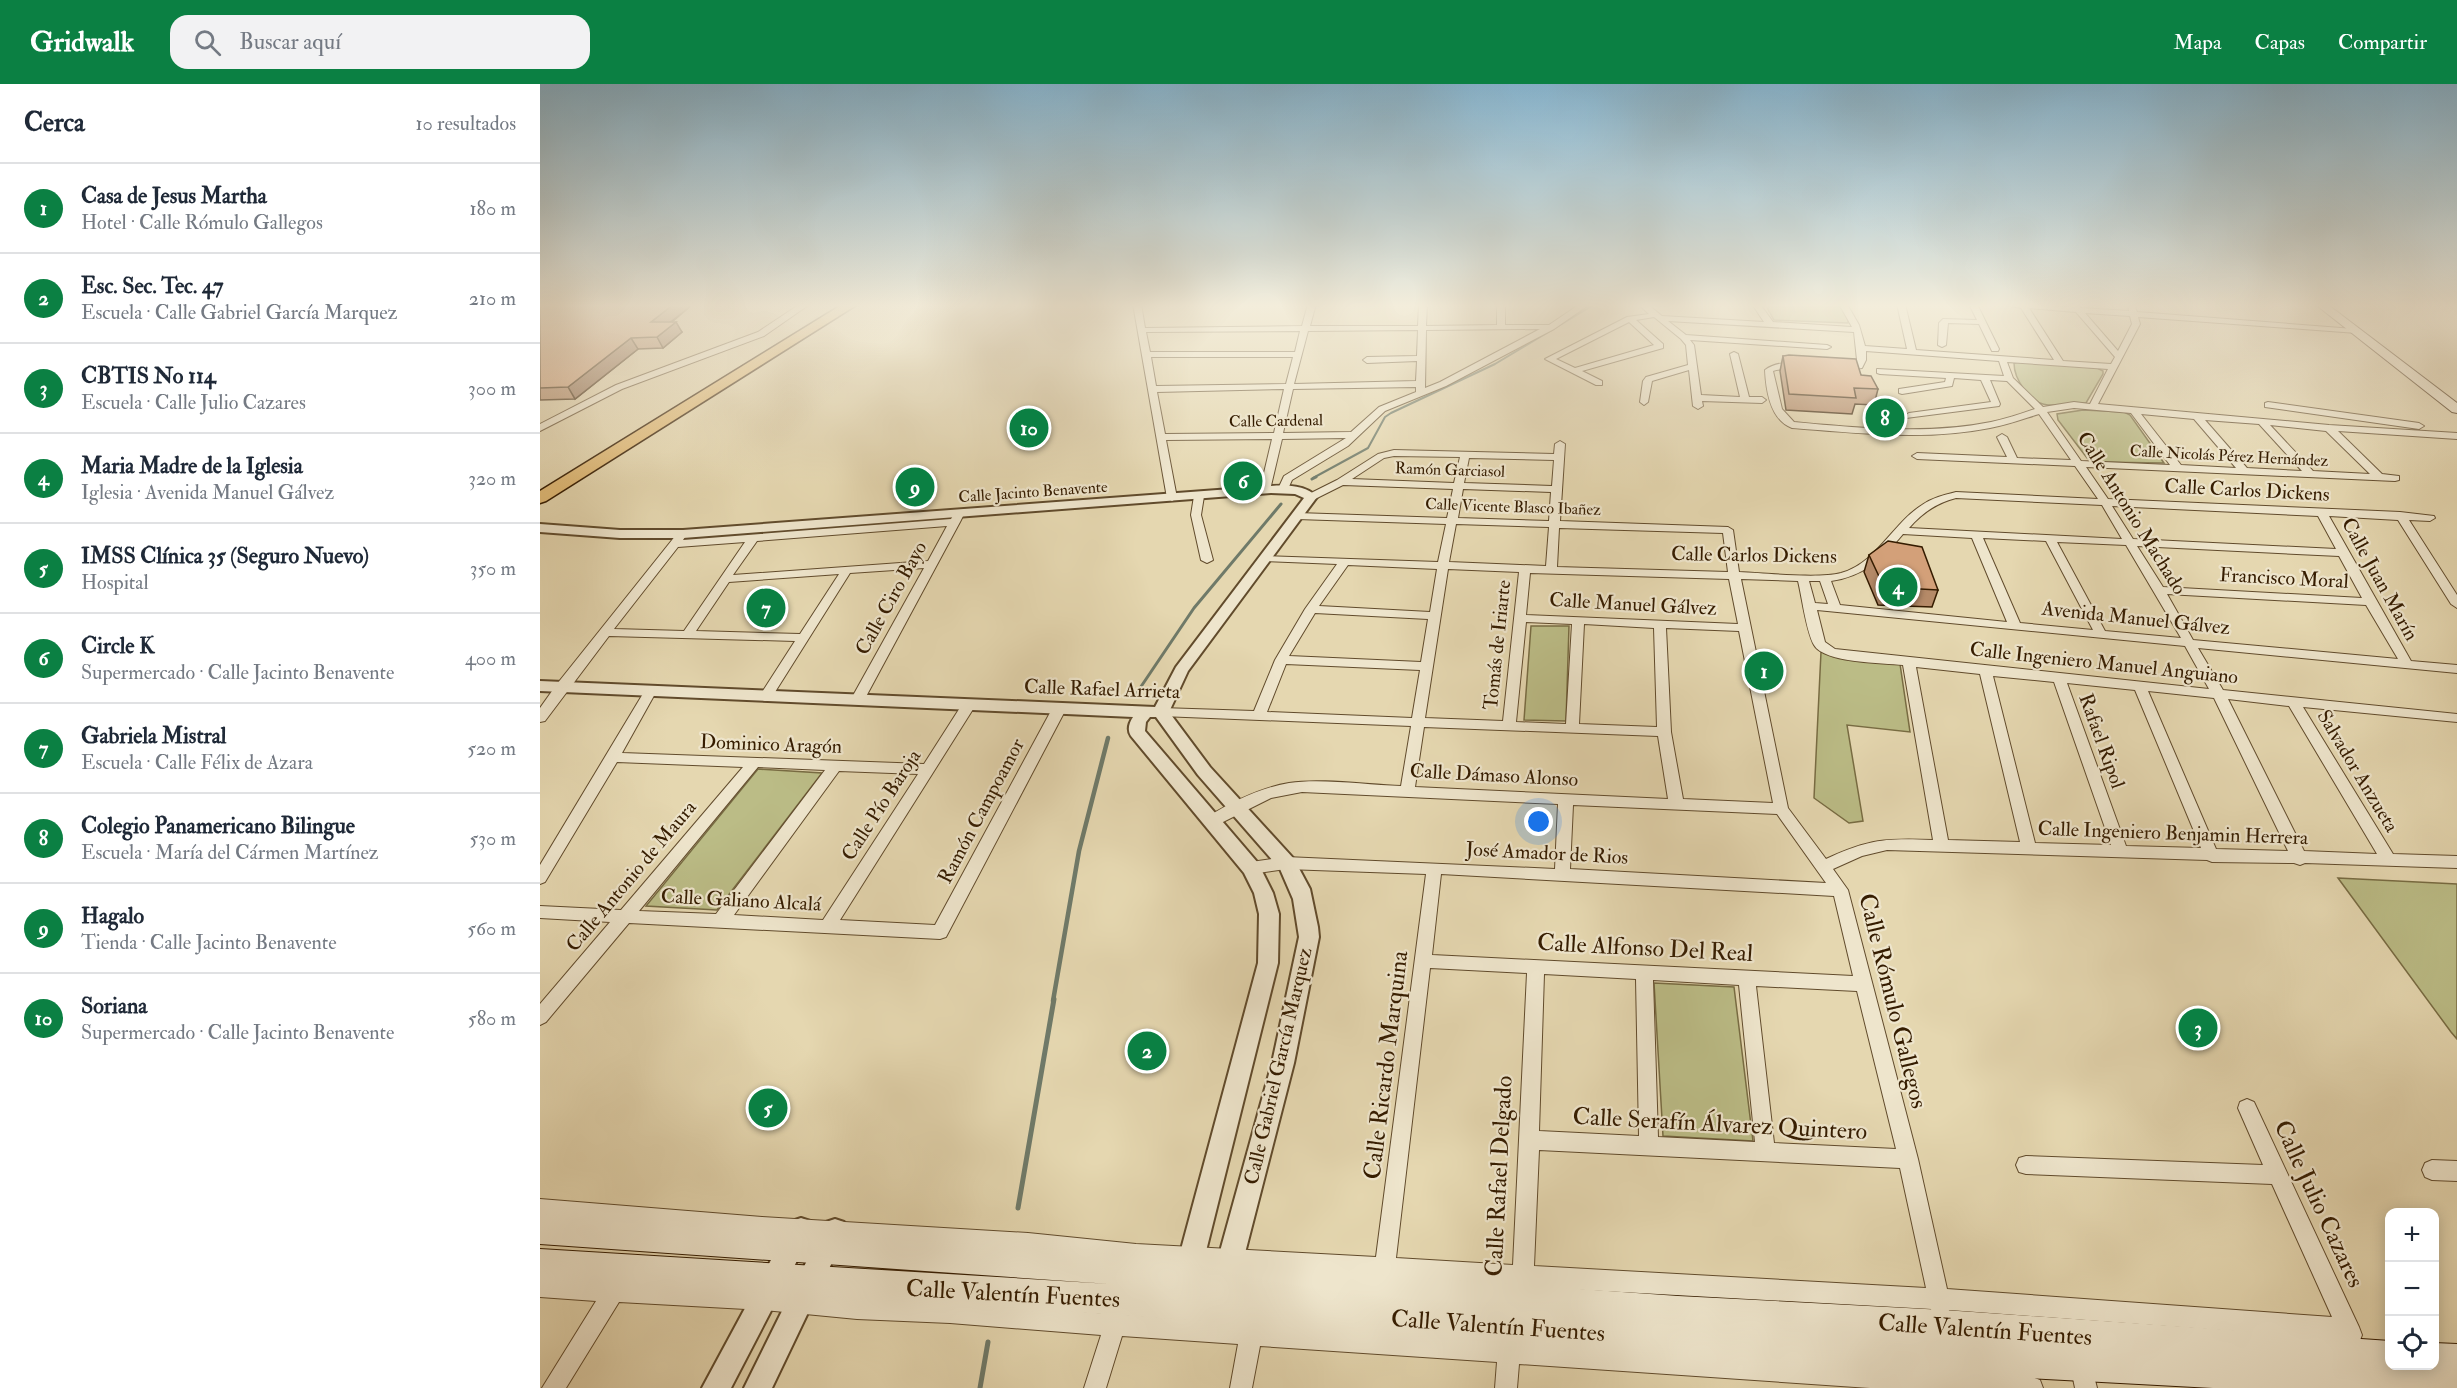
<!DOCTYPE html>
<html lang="es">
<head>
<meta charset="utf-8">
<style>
  :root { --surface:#fff; --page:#f2f2f3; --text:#1f2937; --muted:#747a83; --line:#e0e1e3; --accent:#0b8043 }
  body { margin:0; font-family:"IM FELL Double Pica",serif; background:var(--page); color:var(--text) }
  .controls { position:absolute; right:18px; bottom:18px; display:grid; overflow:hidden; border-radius:12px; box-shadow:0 3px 15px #0003 }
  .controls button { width:54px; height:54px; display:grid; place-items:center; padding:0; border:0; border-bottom:2px solid var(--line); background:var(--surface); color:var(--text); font:30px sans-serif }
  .you { position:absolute; left:999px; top:738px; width:21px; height:21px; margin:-15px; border:4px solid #fff; border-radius:50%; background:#1a73e8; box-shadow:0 0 0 9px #1a73e833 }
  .badge { display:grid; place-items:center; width:39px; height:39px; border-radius:50%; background:var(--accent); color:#fff; font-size:20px; font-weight:700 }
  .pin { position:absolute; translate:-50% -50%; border:3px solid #fff; box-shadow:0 2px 6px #0006 }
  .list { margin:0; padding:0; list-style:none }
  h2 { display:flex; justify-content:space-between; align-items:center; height:78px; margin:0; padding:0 24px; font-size:26px }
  h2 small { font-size:20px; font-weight:400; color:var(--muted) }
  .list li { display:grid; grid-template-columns:39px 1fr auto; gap:18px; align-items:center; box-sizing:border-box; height:90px; padding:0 24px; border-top:2px solid var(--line) }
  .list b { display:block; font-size:22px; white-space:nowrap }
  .list p { margin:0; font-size:20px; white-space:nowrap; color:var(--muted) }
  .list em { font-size:20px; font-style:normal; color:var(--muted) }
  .icon { flex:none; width:33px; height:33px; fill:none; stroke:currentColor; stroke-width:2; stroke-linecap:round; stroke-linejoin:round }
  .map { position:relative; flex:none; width:1917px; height:1304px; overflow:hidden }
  header { display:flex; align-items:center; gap:36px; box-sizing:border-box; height:84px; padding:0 30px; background:var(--accent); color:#fff }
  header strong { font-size:28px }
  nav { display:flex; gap:33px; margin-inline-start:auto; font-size:21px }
  .search { width:420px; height:54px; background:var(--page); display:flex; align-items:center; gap:15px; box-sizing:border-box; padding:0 21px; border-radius:18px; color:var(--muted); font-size:22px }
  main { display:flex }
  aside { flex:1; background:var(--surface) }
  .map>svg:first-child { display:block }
  .green { fill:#bbbc86; stroke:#786c43; stroke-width:1.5 }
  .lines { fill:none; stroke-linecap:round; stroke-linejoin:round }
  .stream-far3 { stroke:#6f7a69; stroke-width:2 }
  .stream-far2 { stroke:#6f7a69; stroke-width:3 }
  .stream-far1 { stroke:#6f7a69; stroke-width:4.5 }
  .stream { stroke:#6f7a69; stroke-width:5 }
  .minor-casing { stroke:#614b2c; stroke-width:2 }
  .tertiary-casing { stroke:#614b2c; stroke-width:4 }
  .secondary-casing { stroke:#351c00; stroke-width:2 }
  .primary-casing { stroke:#351c00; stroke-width:3 }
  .minor { fill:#eee5cc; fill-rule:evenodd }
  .tertiary { fill:#eee5cc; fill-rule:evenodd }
  .secondary { fill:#eee5cc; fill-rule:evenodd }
  .primary { fill:#e2bc78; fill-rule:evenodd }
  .wall { fill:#b58a68; stroke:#351c00; stroke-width:1.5 }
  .shaded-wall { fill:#947055; stroke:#351c00; stroke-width:1.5 }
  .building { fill:#d3a079; stroke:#351c00; stroke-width:1.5 }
  .labels { text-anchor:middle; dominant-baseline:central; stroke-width:4.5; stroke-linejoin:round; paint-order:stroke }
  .far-street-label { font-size:16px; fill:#351c00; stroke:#eee5cc }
  .street-label { font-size:20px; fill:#351c00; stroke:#eee5cc }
  .near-street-label { font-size:24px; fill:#351c00; stroke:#eee5cc }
</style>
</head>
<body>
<header>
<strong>Gridwalk</strong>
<div class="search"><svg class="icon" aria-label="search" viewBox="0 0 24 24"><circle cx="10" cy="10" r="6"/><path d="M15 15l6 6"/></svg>Buscar aquí</div>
<nav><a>Mapa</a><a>Capas</a><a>Compartir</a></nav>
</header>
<main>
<aside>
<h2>Cerca<small>10 resultados</small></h2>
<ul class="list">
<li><span class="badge">1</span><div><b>Casa de Jesus Martha</b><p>Hotel · Calle Rómulo Gallegos</p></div><em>180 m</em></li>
<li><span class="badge">2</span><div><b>Esc. Sec. Tec. 47</b><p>Escuela · Calle Gabriel García Marquez</p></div><em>210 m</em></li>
<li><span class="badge">3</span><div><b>CBTIS No 114</b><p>Escuela · Calle Julio Cazares</p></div><em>300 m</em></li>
<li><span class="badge">4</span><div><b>Maria Madre de la Iglesia</b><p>Iglesia · Avenida Manuel Gálvez</p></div><em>320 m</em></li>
<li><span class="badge">5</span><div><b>IMSS Clínica 35 (Seguro Nuevo)</b><p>Hospital</p></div><em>350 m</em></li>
<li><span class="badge">6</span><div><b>Circle K</b><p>Supermercado · Calle Jacinto Benavente</p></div><em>400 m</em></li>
<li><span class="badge">7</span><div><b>Gabriela Mistral</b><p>Escuela · Calle Félix de Azara</p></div><em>520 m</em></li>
<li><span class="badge">8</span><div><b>Colegio Panamericano Bilingue</b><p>Escuela · María del Cármen Martínez</p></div><em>530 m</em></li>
<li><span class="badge">9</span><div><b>Hagalo</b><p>Tienda · Calle Jacinto Benavente</p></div><em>560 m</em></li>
<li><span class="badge">10</span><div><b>Soriana</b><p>Supermercado · Calle Jacinto Benavente</p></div><em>580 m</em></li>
</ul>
</aside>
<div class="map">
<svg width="1917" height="1304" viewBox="0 0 1917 1304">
  <rect width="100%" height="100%" fill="#e5d7b0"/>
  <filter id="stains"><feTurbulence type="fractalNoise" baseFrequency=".00333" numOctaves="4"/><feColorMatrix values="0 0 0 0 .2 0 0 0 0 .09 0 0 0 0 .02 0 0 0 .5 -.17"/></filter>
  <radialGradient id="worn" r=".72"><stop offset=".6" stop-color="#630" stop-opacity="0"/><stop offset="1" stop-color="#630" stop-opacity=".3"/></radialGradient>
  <path class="green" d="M1225,220H1297L1308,231V239L1234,236Z
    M1479,278L1557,284L1563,287V290L1546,319C1534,319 1520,321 1508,321C1490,320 1474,295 1474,279Z
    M1543,326L1584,328L1590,331L1624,379L1554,378L1547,374L1518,336L1517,330Z
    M991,542H1029L1026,637L984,636Z
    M1281,568L1360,580L1370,648L1307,641L1323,737L1309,739L1274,714Z
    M218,685L282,689L177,826L106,822Z
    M1798,794L1917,800V955L1911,948Z
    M1114,899L1194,903L1213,1057L1123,1052Z"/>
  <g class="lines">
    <path class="stream-far3" d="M773,394L828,364L845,333L851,329L955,280L1055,220"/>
    <path class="stream-far2" d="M772,395L776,393
      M596,610L654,524L741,420"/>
    <path class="stream-far1" d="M513,917L539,767L568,654"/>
    <path class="stream" d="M478,1124L514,915
      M440,1304L448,1258"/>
    <defs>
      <path id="minor" d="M260,220H270L224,252L82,305L0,347V340L76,301L218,248Z
        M593,220H601L605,244L762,242L768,220H776L770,242H878L879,220H887L886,242L957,241V220H965V241H1009L1040,220H1050L1014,245L906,302L845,327L808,362L752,396L747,407H739L738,405L744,392L806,354L742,355L730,406L725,409L720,406L732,355L626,356L637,414L632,417L627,414ZM1000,245L900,298L885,304L886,246ZM878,246L877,272L827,273L823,276L827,279L877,277L876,297L754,300L768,247ZM760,247L755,268H610L606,248ZM611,273H753L746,300L616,302ZM876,303V308L839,323L811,348L743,349L753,305ZM744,305L734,349L625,350L617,308Z
        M1098,220H1107L1122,232L1224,238L1212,220H1220L1233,238L1312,243L1299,220H1307L1319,241L1325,262L1367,265L1357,220H1365L1376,266L1514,276L1481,224L1459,220L1532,223V220H1538L1541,224L1589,227L1588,220H1594L1597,228L1814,245L1818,247L1817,249L1598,233L1600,240L1558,320L1789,341L1917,349V355L1798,347L1842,390L1859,392V396L1855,397L1546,383L1568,415L1860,428L1894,432L1895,434L1890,437L1869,436L1917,511V524L1911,520L1858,436L1789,432L1871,577L1917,581V589L1658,564L1683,606L1917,630V638L1763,623L1853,770L1917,772V784L1765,779L1760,781L1754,779L1672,778L1667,776L1347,766L1322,772L1293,785L1308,806L1378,1075L1407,1205L1792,1233L1732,1100L1486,1090L1479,1088L1476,1081L1479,1074L1486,1072L1723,1081L1698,1024L1700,1018L1707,1015L1714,1018L1819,1243L1822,1251L1819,1259L1811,1262L1803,1259L1802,1255L1409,1226L1408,1230L1400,1233L1392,1230L1391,1225L991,1203L982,1208L975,1205L973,1202L596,1180L488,1169L222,1153L0,1135V1115L222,1133L488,1149L596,1160L836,1173L886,790L746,785L711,790L706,788L703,784L706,780L711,778L746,773L1015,785L1018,720L762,708L731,714L677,741H667L665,737L667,733C692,718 719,704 749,699C781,694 827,701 861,702L871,642L621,632L614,628L621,624L714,627L735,576L765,525L797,480L725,477L719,474L721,472L898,478L906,440L757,435L752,432L757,429L907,434L913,405L803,401L775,415H767V411L797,396L838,370L854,366L1014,370L1015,360L1020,357L1025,360L1020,437L1188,443L1193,446L1199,488C1226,489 1277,495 1301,489C1337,479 1352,440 1382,421C1392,414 1404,411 1416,408L1558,415L1535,382L1377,375L1372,372L1377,369L1467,373L1457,353L1462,350L1467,353L1477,374L1531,376L1499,330C1483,335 1467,341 1450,344C1385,357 1317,349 1252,344C1230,336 1226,306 1225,286C1234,279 1252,276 1262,282C1254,288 1243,283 1233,287L1242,325L1254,338C1319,344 1387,351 1451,338C1466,335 1481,330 1495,325L1467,297L1450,296L1460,320L1459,322L1366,334L1364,332L1369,329L1451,318L1441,296L1414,294L1412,302L1362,310L1359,309V305L1405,298L1406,294L1340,290L1337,289V285L1464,292L1459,277L1326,267V276L1322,284L1301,287L1298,286V282L1316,280L1317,276L1314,248L1128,237L1146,251L1287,261L1291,263L1287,265L1150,256L1154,261L1161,311L1200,313L1190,270L1194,268L1198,270L1209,313H1222L1226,316L1222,319L1162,317L1163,322L1158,325L1153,322L1149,286L1112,297L1108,318L1104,321L1100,318L1103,297L1106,293L1148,281L1146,261L1141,255L1114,233L1096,236L1123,260V264L1042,287L1062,297V301H1056L1005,275L1087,233L1109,230ZM1489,224L1536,228L1575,273L1571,280L1523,277ZM1545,229L1590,232L1592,240L1578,267ZM1089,238L1114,261L1035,284L1016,275ZM1467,278L1568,285L1550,320L1534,318L1503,323L1473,294ZM1534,324L1591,329L1630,381L1541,377L1507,328ZM1601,330L1654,335L1696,384L1641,381ZM1665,336L1719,340L1762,387L1707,384ZM1730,341L1786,347L1830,390L1773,387ZM854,372L920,373L914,399L812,395L844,374ZM929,374L1014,376L1012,402L924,399ZM923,405L1011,408L1009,437L918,434ZM1416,414L1562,421L1582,455L1369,444C1382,429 1396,419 1416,414ZM1572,422L1778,432L1796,465L1593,455ZM916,440L1009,443L1006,482L909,478ZM1019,444L1183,449L1188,488L1017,483ZM1363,450L1432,454L1467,538L1300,521L1291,497C1323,493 1343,474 1363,450ZM1443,454L1506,457L1553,546L1480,539ZM1517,458L1586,461L1641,554L1565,547ZM1597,462L1799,472L1822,514L1623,503ZM808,481L897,485L890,528L779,522ZM908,485L979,488L963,637L885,634ZM990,489L1189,495L1198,540L986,531ZM1201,495L1258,497C1262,513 1266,547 1274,561C1284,579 1343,579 1363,581L1393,756C1346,754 1329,755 1286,775L1248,724ZM1269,497H1280L1288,520L1275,519ZM1627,510L1826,521L1858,575L1653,556ZM1277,526L1645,562L1669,605L1295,565L1285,558ZM775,529L888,535L881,578L749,572ZM986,538L1032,540L1026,640L976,638ZM1044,540L1114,544L1117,643L1039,640ZM1126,544L1199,547L1233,719L1143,715L1131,648ZM746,580L880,586L872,634L727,628ZM1376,583L1440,590L1480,758L1408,756ZM1453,592L1514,598L1571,761L1495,759ZM1527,599L1595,606L1661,764L1586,762ZM1608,607L1674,614L1748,767L1676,765ZM1688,615L1749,622L1837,770L1764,767ZM884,643L1118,652L1128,715L875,703ZM1033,721L1237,730L1286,799L1030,785ZM901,790L1294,812L1313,892L892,871ZM890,884L987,889L973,1181L856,1174ZM1004,890L1096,895L1099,1052L999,1047ZM1113,896L1199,901L1215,1058L1118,1053ZM1216,902L1317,907L1356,1065L1234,1059ZM999,1066L1360,1084L1386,1204L994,1182Z
        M1429,220H1437L1459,265L1458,267H1452L1439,240L1408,239L1406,261L1402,263L1398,261L1399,239L1403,235L1437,236Z
        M1728,318L1879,339L1884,342L1879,345L1725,323V319Z
        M659,409L664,412L661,431L673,476L667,479L661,476L651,431L654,412Z
        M418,429L423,432L420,438L322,620H312L310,617L384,484L310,489L230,616L225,617L219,613L255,557L69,552L5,637L0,638V624L17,600L136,451H144L145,453L143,456L411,435L414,430ZM407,442L388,477L193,491L217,457ZM205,458L144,547L74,545L138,463ZM299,490L260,550L156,547L189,498Z
        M110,604L116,608L82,669L384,680L423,619H433L435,622L300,836L395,841L512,625L519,621L526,625L406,853L400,855L89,839L6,938L0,941V920L70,838L0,834V822L81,826L203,683L77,678L5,798L0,800V781L104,608ZM218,683L285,686L176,830L99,827ZM299,687L378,690L283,836L194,831Z
        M1892,1076L1917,1077V1097L1892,1096L1885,1093L1882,1086L1885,1079Z
        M0,1193L224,1204L317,1213L410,1217L568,1230L569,1226L577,1223L585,1226L586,1231L961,1257L962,1253L970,1250L978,1253L980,1258L1492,1293L1500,1296L1503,1304H1330L979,1280L977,1304H955L957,1278L720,1262L712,1304H690L698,1260L582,1252L566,1304H544L561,1251L410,1239L317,1235L224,1226L79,1218L26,1304H2L56,1217L0,1213Z
        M1541,1269L1549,1272L1557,1304H1535L1530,1280L1533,1272Z"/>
      <path id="tertiary" d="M731,402C747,401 766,401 777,413L648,587L629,628L670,683L754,775L770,805L778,843L779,853L754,979L697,1200L693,1209L684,1213L675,1209L671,1200L732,979L759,853L753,815L740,785L658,691L616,633H610L606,638L605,647L718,779L733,809L739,830L738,879L658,1199L654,1208L645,1212L636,1208L632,1199L718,879L719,830L714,809L704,789L591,652C587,646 589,639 593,633L0,607V597L615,623L636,583L764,414L755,410L731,409L143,454H80L0,448V440L80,446H143Z
        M261,1134L270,1137L273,1146L191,1304H162L252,1137Z
        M295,1135L304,1138L307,1147L232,1304H204L286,1138Z"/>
      <path id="secondary" d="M1775,220H1787L1917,319V329L1912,328Z
        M0,1130L117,1140L487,1163L647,1177L1138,1212L1404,1226L1850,1257V1282H1894V1259L1917,1260V1304H1673L1410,1290L476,1224L0,1195V1165L570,1200L0,1160Z"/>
      <path id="primary" d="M303,220H318L6,417L0,419V407Z"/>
    </defs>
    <use href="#minor" class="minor-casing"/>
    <use href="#tertiary" class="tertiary-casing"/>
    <use href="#secondary" class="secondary-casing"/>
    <use href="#primary" class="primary-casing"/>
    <use href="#minor" class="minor"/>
    <use href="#tertiary" class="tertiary"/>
    <use href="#secondary" class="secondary"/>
    <use href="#primary" class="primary"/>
  </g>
  <path class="wall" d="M0,220H153L132,238L142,248L123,264L98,265L35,315L0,316Z
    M1243,272L1321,291L1338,305L1334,321L1315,320L1312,330L1246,326L1240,287Z
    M1329,471L1398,506L1392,523L1338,521L1324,488Z"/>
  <path class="shaded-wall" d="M134,220H153L117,249L111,238Z
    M136,238L142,248L123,264L117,253Z
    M91,254L98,265L35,315L28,303Z"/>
  <path class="building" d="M0,220H134L111,238H136L117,253L91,254L28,303L0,304Z
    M1249,271L1316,275L1321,291L1331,292L1338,305L1314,304L1316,314L1249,310L1243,272Z
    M1348,457L1382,463L1398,506L1344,503L1329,471Z"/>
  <linearGradient id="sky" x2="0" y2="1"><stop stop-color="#87b6d1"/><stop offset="0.55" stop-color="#f3eddb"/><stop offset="1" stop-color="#f3eddb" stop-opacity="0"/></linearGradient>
  <rect width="1917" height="403" fill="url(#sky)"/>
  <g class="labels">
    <g class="far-street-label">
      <text transform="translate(736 337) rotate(-1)">Calle Cardenal</text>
      <text transform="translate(1689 372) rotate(3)">Calle Nicolás Pérez Hernández</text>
      <text transform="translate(910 386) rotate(2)">Ramón Garciasol</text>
      <text transform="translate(493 408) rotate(-4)">Calle Jacinto Benavente</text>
      <text transform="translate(973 423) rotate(2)">Calle Vicente Blasco Ibañez</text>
    </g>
    <g class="street-label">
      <text transform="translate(1707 406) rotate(3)">Calle Carlos Dickens</text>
      <text transform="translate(1592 429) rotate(58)">Calle Antonio Machado</text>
      <text transform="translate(1214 471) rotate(1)">Calle Carlos Dickens</text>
      <text transform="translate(1744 494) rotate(3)">Francisco Moral</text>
      <text transform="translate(1840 495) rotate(61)">Calle Juan Marín</text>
      <text transform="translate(351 514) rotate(-61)">Calle Ciro Bayo</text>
      <text transform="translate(1093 520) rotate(3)">Calle Manuel Gálvez</text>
      <text transform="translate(1596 534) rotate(6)">Avenida Manuel Gálvez</text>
      <text transform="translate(957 561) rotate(-84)">Tomás de Iriarte</text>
      <text transform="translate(1564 579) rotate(6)">Calle Ingeniero Manuel Anguiano</text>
      <text transform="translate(562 605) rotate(2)">Calle Rafael Arrieta</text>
      <text transform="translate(1562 657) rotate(70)">Rafael Ripol</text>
      <text transform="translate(231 660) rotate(2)">Dominico Aragón</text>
      <text transform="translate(1818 687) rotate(59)">Salvador Anzueta</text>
      <text transform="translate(954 691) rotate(3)">Calle Dámaso Alonso</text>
      <text transform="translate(341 721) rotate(-57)">Calle Pío Baroja</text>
      <text transform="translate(441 727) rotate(-62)">Ramón Campoamor</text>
      <text transform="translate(1633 749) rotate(2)">Calle Ingeniero Benjamin Herrera</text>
      <text transform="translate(1007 769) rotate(3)">José Amador de Rios</text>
      <text transform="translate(91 792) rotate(-50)">Calle Antonio de Maura</text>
      <text transform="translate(201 816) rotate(3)">Calle Galiano Alcalá</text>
      <text transform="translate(738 982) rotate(-77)">Calle Gabriel García Marquez</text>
    </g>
    <g class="near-street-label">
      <text transform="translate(1105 864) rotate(3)">Calle Alfonso Del Real</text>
      <text transform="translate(1353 917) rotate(76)">Calle Rómulo Gallegos</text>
      <text transform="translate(846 981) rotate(-83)">Calle Ricardo Marquina</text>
      <text transform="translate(1180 1040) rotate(3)">Calle Serafín Álvarez Quintero</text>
      <text transform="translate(959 1092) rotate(-87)">Calle Rafael Delgado</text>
      <text transform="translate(1779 1120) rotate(65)">Calle Julio Cazares</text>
      <text transform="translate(473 1210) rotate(3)">Calle Valentín Fuentes</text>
      <text transform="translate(958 1242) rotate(4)">Calle Valentín Fuentes</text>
      <text transform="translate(1445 1246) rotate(4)">Calle Valentín Fuentes</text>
    </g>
  </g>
  <rect width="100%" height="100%" filter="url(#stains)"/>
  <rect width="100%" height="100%" fill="url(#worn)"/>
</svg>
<div class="controls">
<button>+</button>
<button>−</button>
<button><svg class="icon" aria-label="locate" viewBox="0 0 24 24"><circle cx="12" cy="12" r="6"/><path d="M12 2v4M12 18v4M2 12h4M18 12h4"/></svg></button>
</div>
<div class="you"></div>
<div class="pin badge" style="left:1224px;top:587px">1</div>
<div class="pin badge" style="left:607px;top:967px">2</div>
<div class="pin badge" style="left:1658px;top:944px">3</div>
<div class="pin badge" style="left:1358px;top:503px">4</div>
<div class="pin badge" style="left:228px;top:1024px">5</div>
<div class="pin badge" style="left:703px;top:397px">6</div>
<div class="pin badge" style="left:226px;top:524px">7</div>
<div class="pin badge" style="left:1345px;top:334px">8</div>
<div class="pin badge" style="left:375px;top:403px">9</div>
<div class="pin badge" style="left:489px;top:344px">10</div>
</div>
</main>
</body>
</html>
